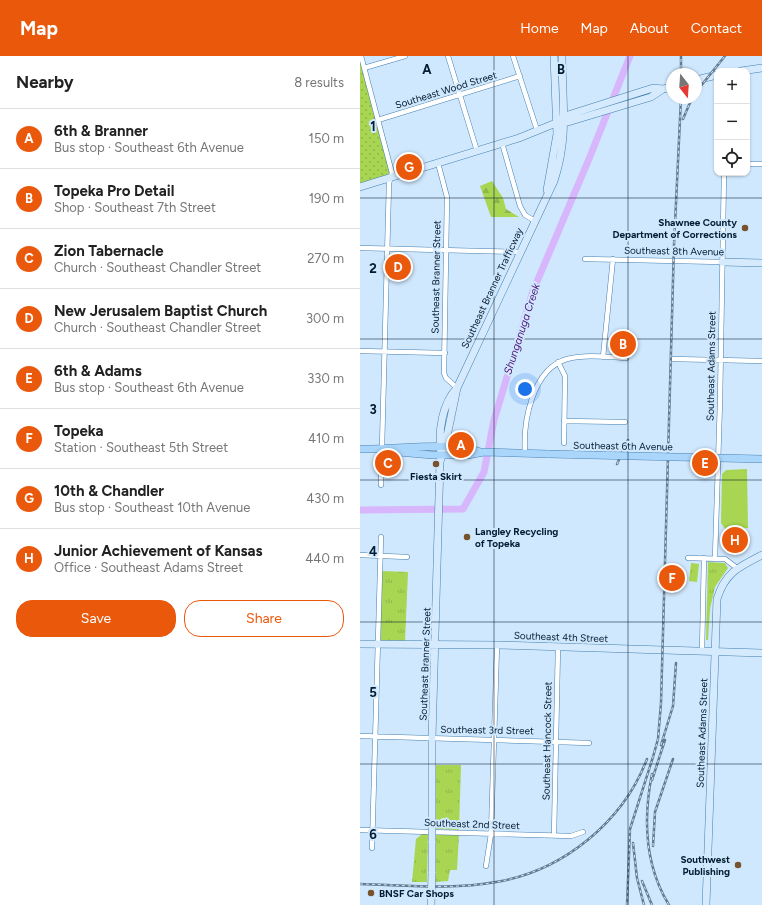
<!DOCTYPE html>
<html lang="en">
<head>
<meta charset="utf-8">
<style>
  :root { --surface:#fff; --page:#f2f2f2; --text:#222; --muted:#767676; --line:#e0e0e0; --accent:#ea580c }
  body { margin:0; font-family:Figtree,sans-serif; background:var(--page); color:var(--text) }
  .controls { position:absolute; right:12px; top:12px; display:grid; overflow:hidden; border-radius:8px; box-shadow:0 1px 3px #0004 }
  .controls button { width:36px; height:36px; display:grid; place-items:center; padding:0; border:0; border-bottom:1px solid var(--line); background:var(--surface); color:var(--text); font:20px sans-serif }
  .compass { position:absolute; left:306px; top:12px; width:36px; height:36px; border-radius:50%; background:var(--surface); box-shadow:0 1px 3px #0004; rotate:163deg }
  .you { position:absolute; left:165px; top:333px; width:14px; height:14px; margin:-10px; border:3px solid #fff; border-radius:50%; background:#1a73e8; box-shadow:0 0 0 6px #1a73e833 }
  .badge { display:grid; place-items:center; width:26px; height:26px; border-radius:50%; background:var(--accent); color:#fff; font-size:13px; font-weight:700 }
  .pin { position:absolute; translate:-50% -50%; border:2px solid #fff; box-shadow:0 1px 4px #0006 }
  .list { margin:0; padding:0; list-style:none }
  h2 { display:flex; justify-content:space-between; align-items:center; height:52px; margin:0; padding:0 16px; font-size:17px }
  h2 small { font-size:13px; font-weight:400; color:var(--muted) }
  .list li { display:grid; grid-template-columns:26px 1fr auto; gap:12px; align-items:center; box-sizing:border-box; height:60px; padding:0 16px; border-top:1px solid var(--line) }
  .list b { display:block; font-size:15px; white-space:nowrap }
  .list p { margin:0; font-size:13px; white-space:nowrap; color:var(--muted) }
  .list em { font-size:13px; font-style:normal; color:var(--muted) }
  .actions { display:flex; gap:8px; padding:12px 16px }
  .actions a { flex:1; padding:9px 0; border:1px solid var(--accent); border-radius:16px; text-align:center; font-size:14px; color:var(--accent) }
  .actions .main { background:var(--accent); color:#fff }
  .icon { flex:none; width:22px; height:22px; fill:none; stroke:currentColor; stroke-width:2; stroke-linecap:round; stroke-linejoin:round }
  .map { position:relative; flex:none; width:402px; height:849px; overflow:hidden }
  header { display:flex; align-items:center; gap:24px; box-sizing:border-box; height:56px; padding:0 20px; background:var(--accent); color:#fff }
  header strong { font-size:19px }
  nav { display:flex; gap:22px; margin-inline-start:auto; font-size:14px }
  main { display:flex }
  aside { flex:1; background:var(--surface) }
  .map>svg:first-child { display:block }
  .grass { fill:url(#grass-tufts) }
  .forest { fill:url(#forest-firs) }
  .park { fill:url(#park-dots) }
  .pitch { fill:#a8d552 }
  .lines { fill:none; stroke-linecap:round; stroke-linejoin:round }
  .river { stroke:#d7b6fc; stroke-width:7 }
  .street-casing { stroke:#437fb0; stroke-width:5.5 }
  .secondary-casing { stroke:#437fb0; stroke-width:8 }
  .primary-casing { stroke:#4b83b2; stroke-width:8 }
  .street { stroke:#fff; stroke-width:4.5 }
  .secondary { stroke:#d5ebfd; stroke-width:7 }
  .primary { stroke:#aad6fb; stroke-width:7 }
  .rail-casing { stroke:#637b90; stroke-width:2.5 }
  .rail { stroke:#d0e8fe; stroke-width:1; stroke-dasharray:3; stroke-linecap:butt }
  .secondary-bridge-casing { stroke:#437fb0; stroke-width:8; stroke-linecap:butt }
  .primary-bridge-casing { stroke:#4b83b2; stroke-width:8; stroke-linecap:butt }
  .secondary-bridge { stroke:#d5ebfd; stroke-width:7 }
  .primary-bridge { stroke:#aad6fb; stroke-width:7 }
  .grid { fill:none; stroke:#031b2e; stroke-width:1; stroke-opacity:0.55 }
  .poi-dot { fill:#77522c; stroke:#d0e8fe; stroke-width:1.5 }
  .labels { text-anchor:middle; dominant-baseline:central; stroke-width:4; stroke-linejoin:round; paint-order:stroke }
  .street-label { font-size:10px; fill:#031b2e; stroke:#d0e8fe }
  .poi-label { font-size:10px; font-weight:bold; fill:#031b2e; stroke:#d0e8fe; text-anchor:end }
  .water-label { font-size:11px; font-style:italic; fill:#51157c; stroke:#d0e8fe }
  .grid-label { font-size:13px; text-anchor:middle; font-weight:bold; fill:#031b2e; stroke:#d0e8fe; stroke-width:4; stroke-linejoin:round; paint-order:stroke }
</style>
</head>
<body>
<header>
<strong>Map</strong>
<nav><a>Home</a><a>Map</a><a>About</a><a>Contact</a></nav>
</header>
<main>
<aside>
<h2>Nearby<small>8 results</small></h2>
<ul class="list">
<li><span class="badge">A</span><div><b>6th &amp; Branner</b><p>Bus stop · Southeast 6th Avenue</p></div><em>150 m</em></li>
<li><span class="badge">B</span><div><b>Topeka Pro Detail</b><p>Shop · Southeast 7th Street</p></div><em>190 m</em></li>
<li><span class="badge">C</span><div><b>Zion Tabernacle</b><p>Church · Southeast Chandler Street</p></div><em>270 m</em></li>
<li><span class="badge">D</span><div><b>New Jerusalem Baptist Church</b><p>Church · Southeast Chandler Street</p></div><em>300 m</em></li>
<li><span class="badge">E</span><div><b>6th &amp; Adams</b><p>Bus stop · Southeast 6th Avenue</p></div><em>330 m</em></li>
<li><span class="badge">F</span><div><b>Topeka</b><p>Station · Southeast 5th Street</p></div><em>410 m</em></li>
<li><span class="badge">G</span><div><b>10th &amp; Chandler</b><p>Bus stop · Southeast 10th Avenue</p></div><em>430 m</em></li>
<li><span class="badge">H</span><div><b>Junior Achievement of Kansas</b><p>Office · Southeast Adams Street</p></div><em>440 m</em></li>
</ul>
<div class="actions"><a class="main">Save</a><a>Share</a></div>
</aside>
<div class="map">
<svg width="402" height="849" viewBox="0 0 402 849">
  <defs>
    <pattern id="grass-tufts" width="24" height="20" patternUnits="userSpaceOnUse"><rect width="24" height="20" fill="#a8d552"/><path d="M3 7l-1-3M5 7V3M7 7l1-3M15 17l-1-3M17 17v-4M19 17l1-3" fill="none" stroke="#8fb648"/></pattern>
    <pattern id="forest-firs" width="22" height="20" patternUnits="userSpaceOnUse"><rect width="22" height="20" fill="#a8d552"/><path d="M5 1l3.5 6h-7zM16 11l3.5 6h-7z" fill="#8fb648"/></pattern>
    <pattern id="park-dots" width="8" height="8" patternUnits="userSpaceOnUse"><rect width="8" height="8" fill="#a8d552"/><path d="M2 2h.1M6 6h.1" fill="none" stroke="#8fb648" stroke-width="1.8" stroke-linecap="round"/></pattern>
  </defs>
  <rect width="100%" height="100%" fill="#d0e8fe"/>
  <path class="grass" d="M348,506L365,507L368,512L355,531L350,553L348,584H346Z
    M331,507L339,508L337,526L329,525Z
    M22,515L48,516L45,586H22L20,584Z
    M75,709H101L99,774L76,773Z
    M62,778H68L67,826H52L56,783Z
    M76,779H99L97,814H90L88,825L75,826Z"/>
  <path class="forest" d="M132,125L143,142L146,153L159,161H131L120,130Z"/>
  <path class="park" d="M0,5L29,115V119L0,129Z"/>
  <path class="pitch" d="M387,413L388,472L365,473L361,467L362,418L366,414Z"/>
  <g class="lines">
    <path class="river" d="M0,454L103,453L124,416L134,364L173,235L229,103L270,0"/>
    <defs>
      <path id="street" d="M1,0L32,117L29,127L21,429
        M88,0L117,95
        M153,0L177,74
        M4,12L45,0
        M18,64L160,20
        M142,87L160,150L165,159L175,165
        M78,107L87,141L84,317L86,322L97,332
        M387,108H402
        M0,192L160,196
        M225,203L362,206
        M0,295L85,297
        M243,301L253,203
        M313,303L402,305
        M198,306L205,320L204,387
        M204,365L265,366
        M165,397C163,366 172,313 207,303C225,298 248,301 266,302
        M0,499L47,501
        M328,502L365,503L377,512
        M355,502L360,346L364,117
        M342,595L344,502
        M0,680L229,687
        M0,774L211,780L223,776
        M194,779L198,591
        M12,792L21,481
        M126,810L131,778L137,589"/>
      <path id="secondary" d="M381,15L402,12
        M336,24L357,19
        M201,63L208,59L293,32L303,33
        M0,131L159,82L196,67L208,66L291,41L303,33L312,31
        M187,134L197,78L194,0
        M362,206L402,207
        M81,397C78,375 82,348 97,332L194,125C209,80 202,46 202,0
        M0,588L138,589L402,597
        M72,767V682L80,406L86,385L97,332
        M72,817V785
        M346,849L357,543C365,517 378,511 402,499"/>
      <path id="primary" d="M0,393C38,394 85,385 121,396
        M29,394L38,396L72,399H108L124,396L189,398"/>
    </defs>
    <use href="#street" class="street-casing"/>
    <use href="#secondary" class="secondary-casing"/>
    <use href="#primary" class="primary-casing"/>
    <use href="#street" class="street"/>
    <use href="#secondary" class="secondary"/>
    <use href="#primary" class="primary"/>
    <defs>
      <path id="rail" d="M321,18V0
        M336,36L365,0
        M323,63L332,42
        M257,408L268,384
        M301,689L313,650L316,607
        M292,718C283,763 284,808 309,849
        M292,724L305,684
        M273,787L277,822L284,849
        M293,790L295,756L313,703
        M282,825L292,849
        M0,828C45,829 92,834 136,826C203,815 263,766 287,703
        M267,849L270,773L293,701L298,683L301,647L314,189L321,42"/>
    </defs>
    <use href="#rail" class="rail-casing"/>
    <use href="#rail" class="rail"/>
    <defs>
      <path id="secondary-bridge" d="M72,785V767
        M71,849L72,817"/>
      <path id="primary-bridge" d="M189,398L402,403"/>
    </defs>
    <use href="#secondary-bridge" class="secondary-bridge-casing"/>
    <use href="#primary-bridge" class="primary-bridge-casing"/>
    <use href="#secondary-bridge" class="secondary-bridge"/>
    <use href="#primary-bridge" class="primary-bridge"/>
  </g>
  <path class="grid" d="M134,0V849M268,0V849M0,142H402M0,283H402M0,424H402M0,566H402M0,708H402"/>
  <g class="poi-dot">
    <circle cx="385" cy="172" r="4"/>
    <circle cx="76" cy="408" r="4"/>
    <circle cx="107" cy="481" r="4"/>
    <circle cx="378" cy="809" r="4"/>
    <circle cx="11" cy="837" r="4"/>
  </g>
  <g class="labels">
    <g class="street-label">
      <text transform="translate(86 34) rotate(-17)">Southeast Wood Street</text>
      <text transform="translate(314 195) rotate(1)">Southeast 8th Avenue</text>
      <text transform="translate(76 221) rotate(-89)">Southeast Branner Street</text>
      <text transform="translate(132 232) rotate(-65)">Southeast Branner Trafficway</text>
      <text transform="translate(351 310) rotate(-89)">Southeast Adams Street</text>
      <text transform="translate(263 390) rotate(1)">Southeast 6th Avenue</text>
      <text transform="translate(201 581) rotate(2)">Southeast 4th Street</text>
      <text transform="translate(65 608) rotate(-88)">Southeast Branner Street</text>
      <text transform="translate(127 674) rotate(1)">Southeast 3rd Street</text>
      <text transform="translate(342 677) rotate(-88)">Southeast Adams Street</text>
      <text transform="translate(187 685) rotate(-89)">Southeast Hancock Street</text>
      <text transform="translate(112 768) rotate(2)">Southeast 2nd Street</text>
    </g>
    <g class="poi-label">
      <text x="377" y="166">Shawnee County<tspan x="377" dy="12">Department of Corrections</tspan></text>
      <text x="76" y="420" text-anchor="middle">Fiesta Skirt</text>
      <text x="115" y="475" text-anchor="start">Langley Recycling<tspan x="115" dy="12">of Topeka</tspan></text>
      <text x="370" y="803">Southwest<tspan x="370" dy="12">Publishing</tspan></text>
      <text x="19" y="837" text-anchor="start">BNSF Car Shops</text>
    </g>
    <g class="water-label">
      <text transform="translate(162 273) rotate(-72)">Shunganuga Creek</text>
    </g>
  </g>
  <g class="grid-label">
    <text x="67" y="18">A</text>
    <text x="201" y="18">B</text>
    <text x="13" y="75">1</text>
    <text x="13" y="217">2</text>
    <text x="13" y="358">3</text>
    <text x="13" y="500">4</text>
    <text x="13" y="641">5</text>
    <text x="13" y="783">6</text>
  </g>
</svg>
<div class="controls">
<button>+</button>
<button>−</button>
<button><svg class="icon" aria-label="locate" viewBox="0 0 24 24"><circle cx="12" cy="12" r="6"/><path d="M12 2v4M12 18v4M2 12h4M18 12h4"/></svg></button>
</div>
<svg class="compass" viewBox="-18 -18 36 36"><path d="M0-13l5 13h-10z" fill="#e53935"/><path d="M0 13l5-13h-10z" fill="#767676"/></svg>
<div class="you"></div>
<div class="pin badge" style="left:101px;top:389px">A</div>
<div class="pin badge" style="left:263px;top:288px">B</div>
<div class="pin badge" style="left:28px;top:407px">C</div>
<div class="pin badge" style="left:38px;top:211px">D</div>
<div class="pin badge" style="left:345px;top:407px">E</div>
<div class="pin badge" style="left:312px;top:522px">F</div>
<div class="pin badge" style="left:49px;top:111px">G</div>
<div class="pin badge" style="left:375px;top:484px">H</div>
</div>
</main>
</body>
</html>
